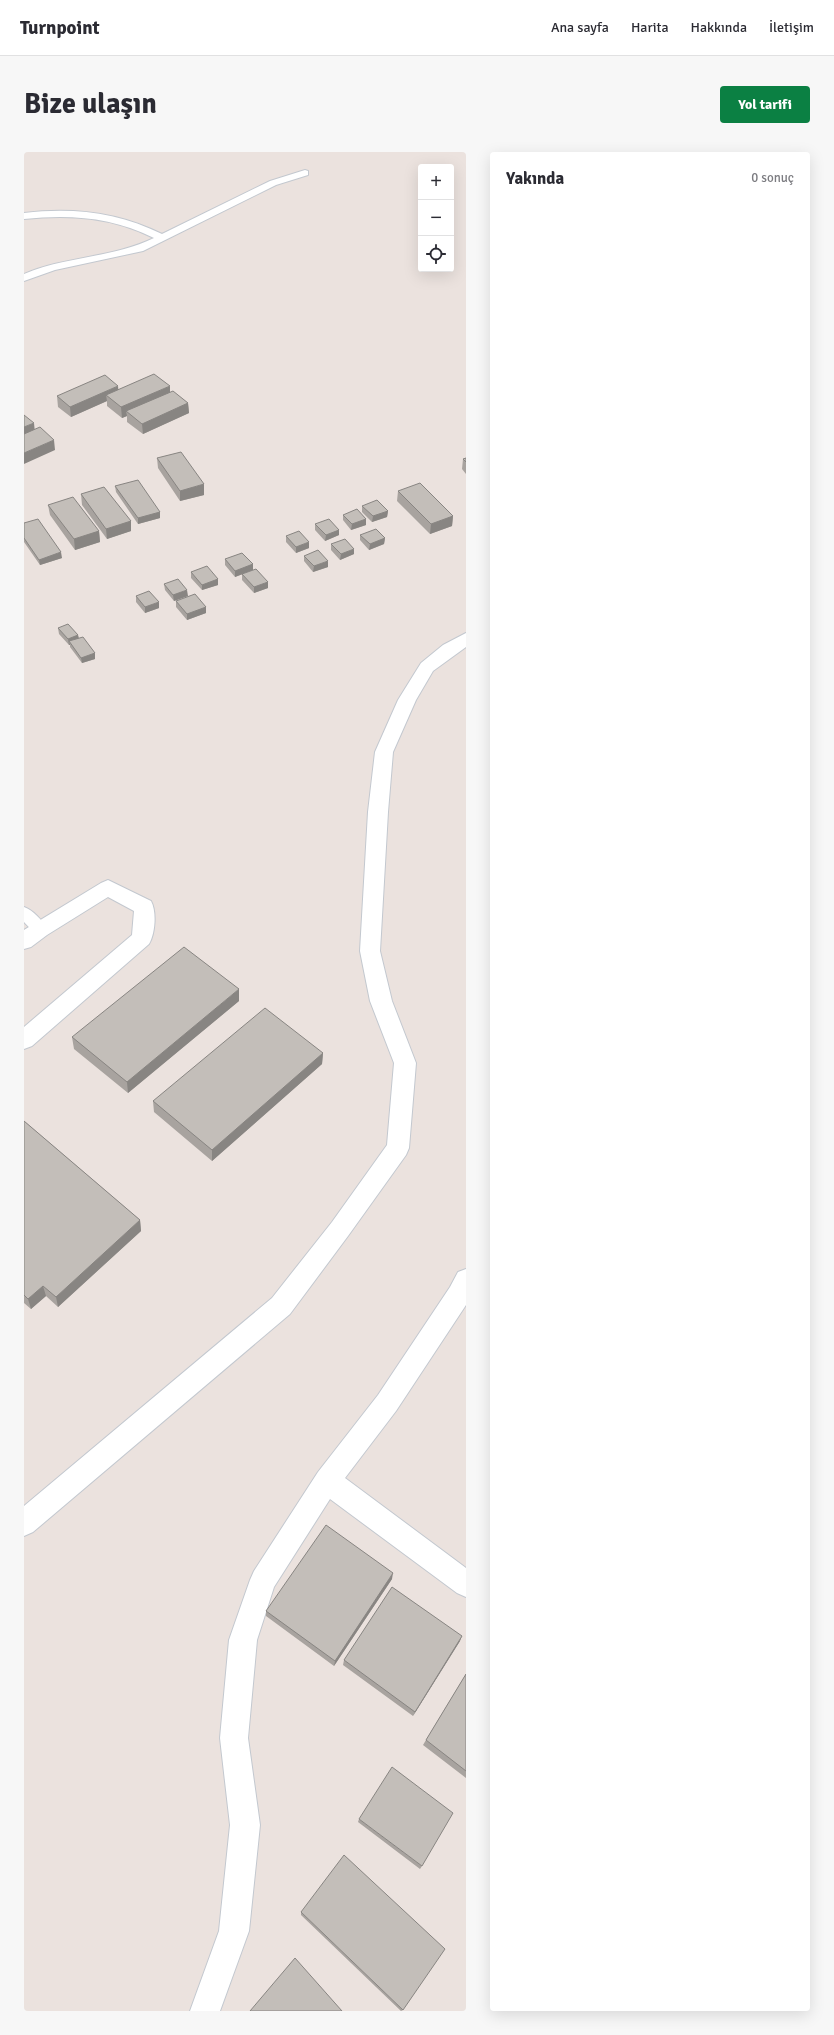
<!DOCTYPE html>
<html lang="tr">
<head>
<meta charset="utf-8">
<style>
  :root { --surface:#fff; --page:#f7f7f7; --text:#2b2b33; --muted:#7c7c81; --line:#e1e1e2; --accent:#0b8043 }
  body { margin:0; font-family:Signika,sans-serif; background:var(--page); color:var(--text) }
  .controls { position:absolute; right:12px; top:12px; display:grid; overflow:hidden; border-radius:4px; box-shadow:0 4px 16px #0002 }
  .controls button { width:36px; height:36px; display:grid; place-items:center; padding:0; border:0; border-bottom:1px solid var(--line); background:var(--surface); color:var(--text); font:20px sans-serif }
  .list { margin:0; padding:0; list-style:none }
  h2 { display:flex; justify-content:space-between; align-items:center; height:52px; margin:0; padding:0 16px; font-size:17px }
  h2 small { font-size:13px; font-weight:400; color:var(--muted) }
  .icon { flex:none; width:22px; height:22px; fill:none; stroke:currentColor; stroke-width:2; stroke-linecap:round; stroke-linejoin:round }
  .map { position:relative; flex:none; width:442px; height:1859px; overflow:hidden; border-radius:4px }
  header { display:flex; align-items:center; gap:24px; box-sizing:border-box; height:56px; padding:0 20px; background:var(--surface); border-bottom:1px solid var(--line) }
  header strong { font-size:19px }
  nav { display:flex; gap:22px; margin-inline-start:auto; font-size:14px }
  .intro { display:flex; align-items:center; justify-content:space-between; box-sizing:border-box; height:96px; padding:0 24px }
  h1 { margin:0; font-size:28px }
  .button { padding:10px 18px; border-radius:4px; background:var(--accent); color:#fff; font-size:14px; font-weight:700 }
  main { display:flex; gap:24px; padding:0 24px }
  aside { flex:1; background:var(--surface); border-radius:4px; box-shadow:0 4px 16px #0002 }
  .map>svg:first-child { display:block }
  .lines { fill:none; stroke-linecap:round; stroke-linejoin:round }
  .service-casing { stroke:#c3c8cf; stroke-width:2 }
  .minor-casing { stroke:#c3c8cf; stroke-width:2 }
  .service { fill:#fff; fill-rule:evenodd }
  .minor { fill:#fff; fill-rule:evenodd }
  .wall { fill:#a8a39f }
  .shaded-wall { fill:#888582 }
  .building { fill:#c3beb9; stroke:#888582 }
</style>
</head>
<body>
<header>
<strong>Turnpoint</strong>
<nav><a>Ana sayfa</a><a>Harita</a><a>Hakkında</a><a>İletişim</a></nav>
</header>
<div class="intro"><h1>Bize ulaşın</h1><a class="button">Yol tarifi</a></div>
<main>
<div class="map">
<svg width="442" height="1859" viewBox="0 0 442 1859">
  <rect width="100%" height="100%" fill="#ebe2de"/>
  <g class="lines">
    <defs>
      <path id="service" d="M281,18L284,19V23L252,33L119,99L31,118L0,129V122C42,104 89,106 130,86C88,65 46,62 0,67V61C48,55 94,60 138,82L246,29Z
        M0,755C9,758 19,769 23,777L21,781C11,784 7,777 0,770Z"/>
      <path id="minor" d="M442,481V495L409,519L392,548L369,600L364,660L356,799L368,849L392,911L385,996L382,1003L324,1084L266,1162L9,1380L0,1384V1354L248,1146L308,1070L363,993L370,911L346,849L336,799L344,660L351,600L374,548L397,511L419,493Z
        M84,728L127,749C133,760 131,782 125,792L8,894L0,897V875L108,783L110,759L84,745L23,783L7,795L0,797V778L77,731Z
        M442,1117V1153L372,1259L321,1326L442,1416V1445L433,1441L306,1347L250,1435L233,1488L224,1586L236,1673L225,1779L196,1859H166L195,1779L206,1673L196,1586L205,1488L226,1428L230,1419L294,1320L354,1243L426,1135L434,1120Z"/>
    </defs>
    <use href="#service" class="service-casing"/>
    <use href="#minor" class="minor-casing"/>
    <use href="#service" class="service"/>
    <use href="#minor" class="minor"/>
  </g>
  <path class="wall" d="M95,238L146,240L164,251L165,261L119,282L103,270V264L98,266L83,254V249L47,265L34,255L33,244Z
    M133,306L180,343L156,349L134,316Z
    M442,306V322L438,317L439,307Z
    M91,334L136,360V366L114,372L92,340Z
    M374,339L429,364L428,374L406,382L373,349Z
    M57,342L107,369V379L83,387L58,353Z
    M24,353L75,379L76,390L51,398L26,363Z
    M338,354L364,359L363,365L348,370L338,360Z
    M319,363L342,367V373L327,378L319,368Z
    M0,371L38,406L16,413L0,390Z
    M291,372L315,378V383L301,389L291,378Z
    M336,383L361,386L360,392L345,398L336,388Z
    M262,384L285,396L272,401L262,390Z
    M307,392L330,402L316,408L307,398Z
    M280,404L304,415L289,420L280,409Z
    M201,407L229,412V418L211,425L201,413Z
    M167,420L194,427V433L178,438L167,426Z
    M218,422L244,430V436L230,441L218,428Z
    M140,432L164,444L150,449L141,438Z
    M112,444L135,456L121,461L112,450Z
    M152,449L182,455V461L163,468L152,455Z
    M34,476L54,483L55,486L71,501V507L58,511L46,495V493H45L35,482Z
    M215,849L104,941L50,897L48,885Z
    M299,901L298,912L188,1009L130,960L129,949Z
    M0,969L116,1068L117,1079L34,1155L22,1144L7,1157L0,1151Z
    M368,1427L310,1514L242,1464V1459Z
    M436,1489L389,1564L319,1513L320,1508Z
    M442,1522V1626L399,1593L402,1588Z
    M335,1667L398,1714L396,1717L334,1670Z
    M277,1760L379,1858L377,1859L277,1763Z"/>
  <path class="shaded-wall" d="M94,234L95,244L82,243L83,249L47,265L46,255Z
    M146,234V244L102,259L103,264L98,266L97,255Z
    M164,251L165,261L119,282L118,272Z
    M10,271L11,281L0,286V275Z
    M30,288L31,298L0,312V301Z
    M180,332V343L156,349V339Z
    M364,359L363,365L348,370L349,364Z
    M136,360V366L114,372V366Z
    M429,364L428,374L406,382L407,372Z
    M342,367V373L327,378L328,372Z
    M107,369V379L83,387L82,377Z
    M315,378V383L301,389L302,383Z
    M75,379L76,390L51,398L50,387Z
    M361,386L360,392L345,398L346,392Z
    M285,390V396L272,401V395Z
    M330,397V402L316,408L317,402Z
    M37,400L38,406L16,413L15,408Z
    M304,409V415L289,420L290,414Z
    M229,412V418L211,425V419Z
    M194,427V433L178,438V433Z
    M244,430V436L230,441V435Z
    M163,438L164,444L150,449L149,443Z
    M135,450V456L121,461V455Z
    M182,455V461L163,468V462Z
    M54,483L55,489H45L46,493H45L44,487Z
    M71,501V507L58,511L57,506Z
    M215,837V849L104,941L103,930Z
    M299,901L298,912L188,1009V998Z
    M116,1068L117,1079L34,1155L32,1145Z
    M19,1134L22,1144L7,1157L4,1147Z
    M369,1421L368,1427L310,1514L311,1509Z
    M438,1484L436,1489L389,1564L391,1560Z"/>
  <path class="building" d="M130,222L146,234L97,255L82,243Z
    M81,223L94,234L46,255L33,244Z
    M149,239L164,251L118,272L102,259Z
    M0,263L10,271L0,275Z
    M16,275L30,288L0,301V282Z
    M157,300L180,332L156,339L133,306Z
    M442,306V310L439,307Z
    M114,328L136,360L114,366L91,334Z
    M396,331L429,364L407,372L374,339Z
    M80,335L107,369L82,377L57,342Z
    M49,345L75,379L50,387L24,353Z
    M353,348L364,359L349,364L338,354Z
    M333,357L342,367L328,372L319,363Z
    M14,367L37,400L15,408L0,386V371Z
    M305,367L315,378L302,383L291,372Z
    M352,377L361,386L346,392L336,383Z
    M275,379L285,390L272,395L262,384Z
    M321,387L330,397L317,402L307,392Z
    M294,398L304,409L290,414L280,404Z
    M218,401L229,412L211,419L201,407Z
    M183,414L194,427L178,433L167,420Z
    M232,417L244,430L230,435L218,422Z
    M154,427L163,438L149,443L140,432Z
    M125,439L135,450L121,455L112,444Z
    M171,442L182,455L163,462L152,449Z
    M44,472L54,483L44,487L34,476Z
    M59,485L71,501L57,506L45,489Z
    M160,795L215,837L103,930L48,885Z
    M241,856L299,901L188,998L129,949Z
    M0,969L116,1068L32,1145L19,1134L4,1147L0,1143Z
    M302,1373L369,1421L311,1509L242,1459Z
    M368,1435L438,1484L391,1560L320,1508Z
    M442,1522V1619L402,1588Z
    M368,1615L429,1661L398,1714L335,1667Z
    M320,1703L421,1797L379,1858L277,1760Z
    M271,1806L318,1859H226Z"/>
</svg>
<div class="controls">
<button>+</button>
<button>−</button>
<button><svg class="icon" aria-label="locate" viewBox="0 0 24 24"><circle cx="12" cy="12" r="6"/><path d="M12 2v4M12 18v4M2 12h4M18 12h4"/></svg></button>
</div>
</div>
<aside>
<h2>Yakında<small>0 sonuç</small></h2>
<ul class="list">
</ul>
</aside>
</main>
</body>
</html>
